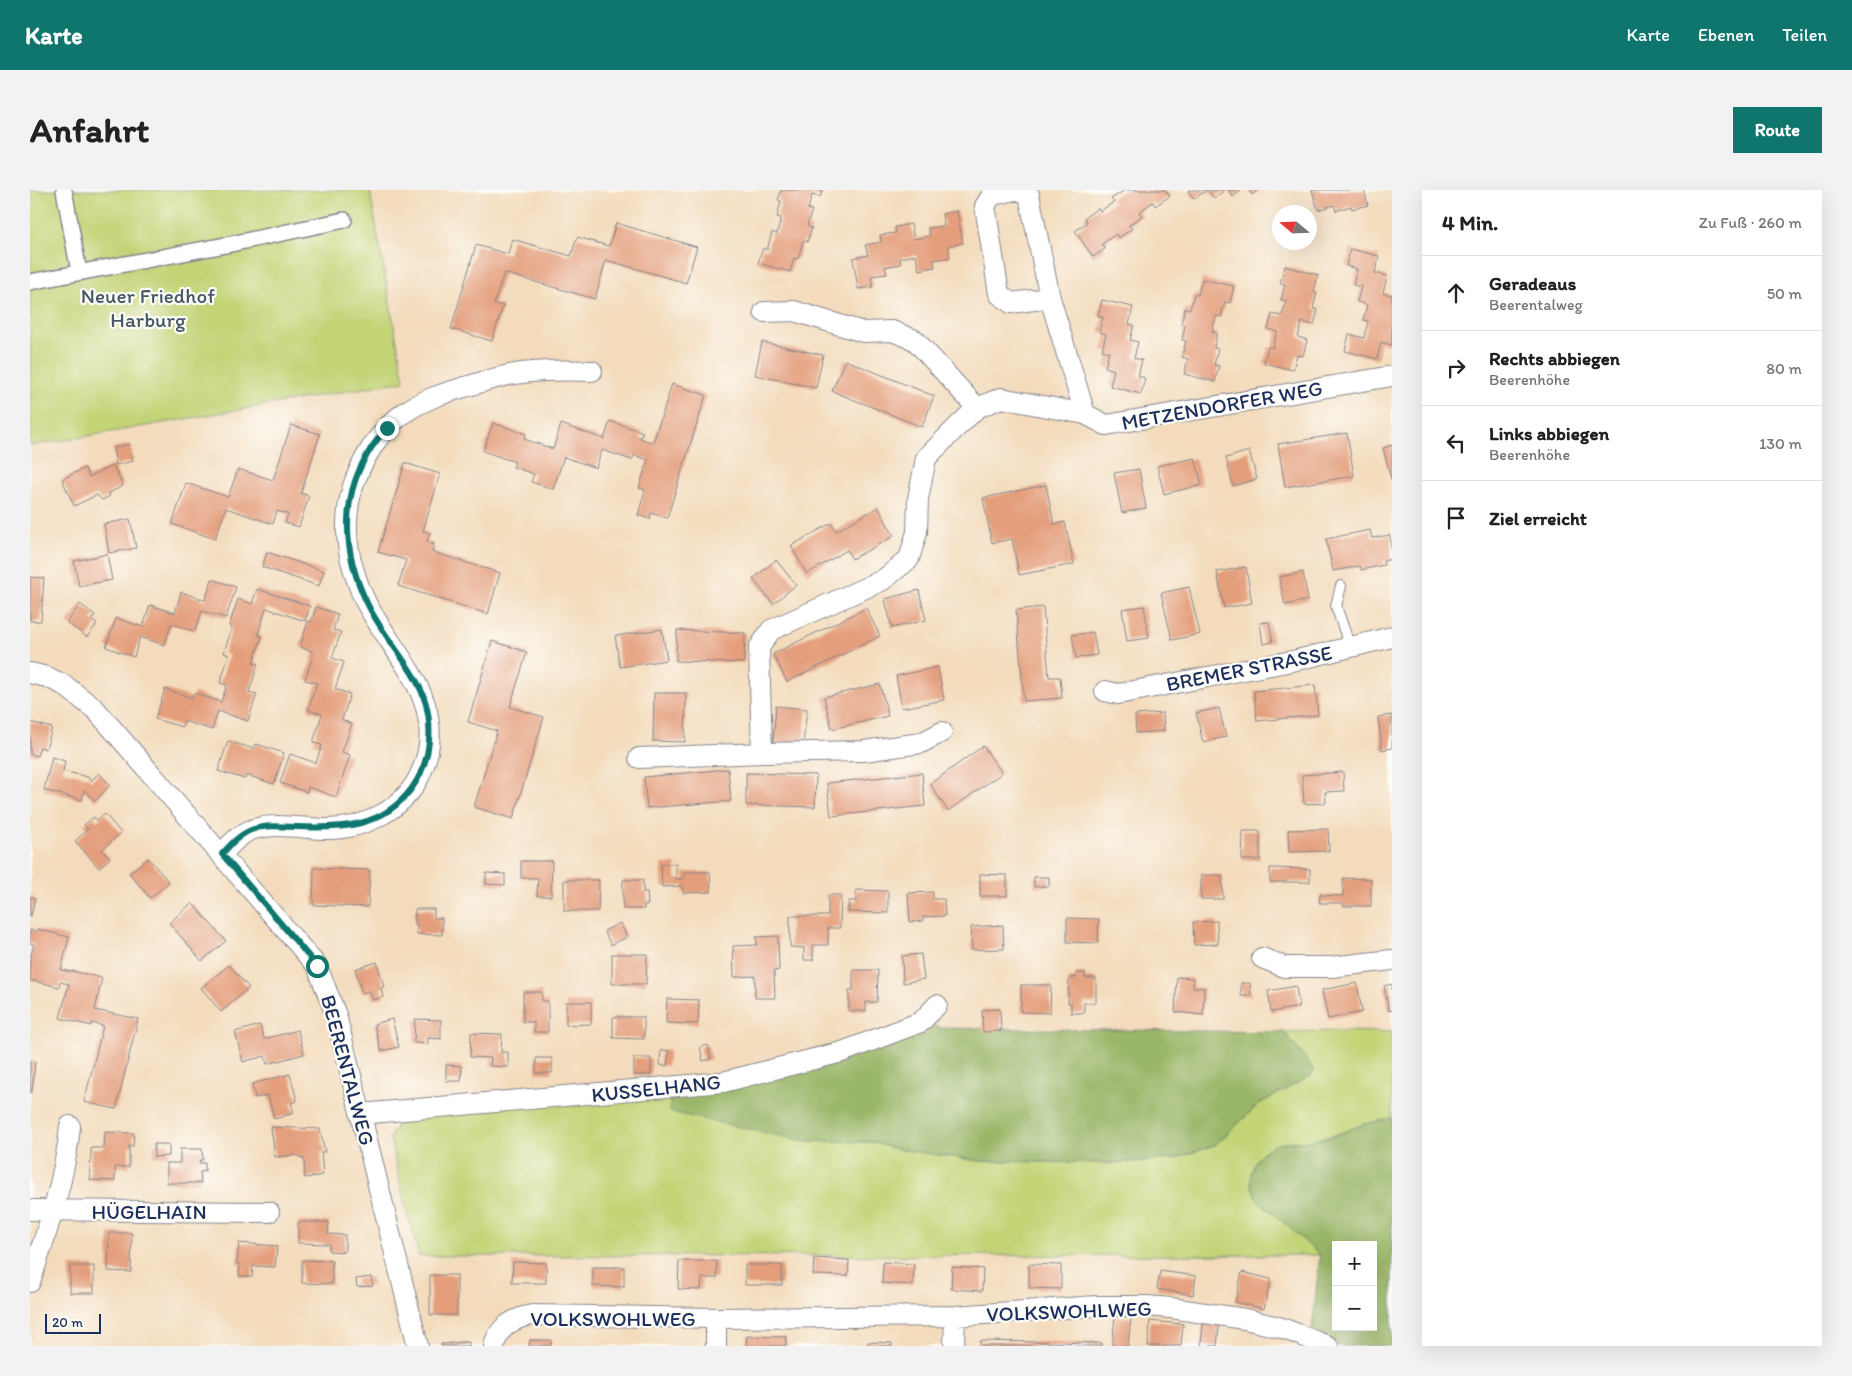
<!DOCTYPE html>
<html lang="de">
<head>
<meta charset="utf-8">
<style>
  :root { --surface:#fff; --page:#f2f2f2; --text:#222; --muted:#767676; --line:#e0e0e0; --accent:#0f766e }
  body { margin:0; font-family:Itim,sans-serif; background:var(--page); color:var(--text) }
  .controls { position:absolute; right:15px; bottom:15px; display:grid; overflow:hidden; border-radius:0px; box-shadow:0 5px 20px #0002 }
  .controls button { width:45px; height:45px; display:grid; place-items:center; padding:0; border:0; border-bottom:1px solid var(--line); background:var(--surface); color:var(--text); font:25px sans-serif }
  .compass { position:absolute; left:1242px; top:15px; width:45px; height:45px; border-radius:50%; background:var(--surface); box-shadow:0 5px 20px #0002; rotate:289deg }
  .scale { position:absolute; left:15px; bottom:12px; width:56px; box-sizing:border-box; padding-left:5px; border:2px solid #1b2f5e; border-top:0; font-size:14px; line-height:18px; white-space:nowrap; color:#1b2f5e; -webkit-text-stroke:4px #fdfcf7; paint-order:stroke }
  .stop { position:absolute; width:15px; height:15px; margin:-11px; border:4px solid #0f766e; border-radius:50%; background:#fff }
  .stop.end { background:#0f766e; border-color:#fff; box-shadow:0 1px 5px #0008 }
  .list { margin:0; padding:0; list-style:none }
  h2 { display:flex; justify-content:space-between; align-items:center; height:65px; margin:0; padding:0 20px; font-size:21px }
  h2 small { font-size:16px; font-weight:400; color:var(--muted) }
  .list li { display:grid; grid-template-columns:32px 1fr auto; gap:15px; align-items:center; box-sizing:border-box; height:75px; padding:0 20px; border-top:1px solid var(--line) }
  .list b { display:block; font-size:19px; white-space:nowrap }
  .list p { margin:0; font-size:16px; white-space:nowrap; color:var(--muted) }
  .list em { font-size:16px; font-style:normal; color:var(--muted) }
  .icon { flex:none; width:28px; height:28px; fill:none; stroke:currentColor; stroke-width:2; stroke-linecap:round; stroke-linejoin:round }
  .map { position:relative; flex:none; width:1362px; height:1156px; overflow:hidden; border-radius:0px }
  header { display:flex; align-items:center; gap:30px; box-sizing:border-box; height:70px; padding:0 25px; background:var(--accent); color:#fff }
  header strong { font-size:24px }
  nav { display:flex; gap:28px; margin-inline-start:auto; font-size:18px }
  .intro { display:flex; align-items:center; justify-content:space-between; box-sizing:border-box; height:120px; padding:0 30px }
  h1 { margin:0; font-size:35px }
  .button { padding:12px 22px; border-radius:0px; background:var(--accent); color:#fff; font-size:18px; font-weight:700 }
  main { display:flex; gap:30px; padding:0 30px }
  aside { flex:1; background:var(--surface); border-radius:0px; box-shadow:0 5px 20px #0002 }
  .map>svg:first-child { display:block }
  .green { fill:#c3d477; stroke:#6f826a }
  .forest { fill:#9ab668; stroke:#5a7263; fill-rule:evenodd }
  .building { fill:#e49e7b }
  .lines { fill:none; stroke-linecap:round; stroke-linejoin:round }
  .service-casing { stroke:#87858c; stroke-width:12 }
  .pedestrian-casing { stroke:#87858c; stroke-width:18 }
  .minor-casing { stroke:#87858c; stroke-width:22 }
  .service { stroke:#fff; stroke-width:10 }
  .pedestrian { stroke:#fff; stroke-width:15 }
  .minor { stroke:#fff; stroke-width:20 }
  .route { stroke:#0f766e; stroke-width:6 }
  .labels { text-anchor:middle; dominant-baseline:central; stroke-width:4.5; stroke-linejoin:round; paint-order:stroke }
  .park-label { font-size:21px; fill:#455864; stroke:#fdfcf7 }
  .street-label { font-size:21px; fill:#1b2f5e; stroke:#fdfcf7 }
</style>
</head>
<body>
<header>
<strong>Karte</strong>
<nav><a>Karte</a><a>Ebenen</a><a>Teilen</a></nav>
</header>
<div class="intro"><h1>Anfahrt</h1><a class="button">Route</a></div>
<main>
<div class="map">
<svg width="1362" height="1156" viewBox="0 0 1362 1156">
  <rect width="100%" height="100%" fill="#fdfcf7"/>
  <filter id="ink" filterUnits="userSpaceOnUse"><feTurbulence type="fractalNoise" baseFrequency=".02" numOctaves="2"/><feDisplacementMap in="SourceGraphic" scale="10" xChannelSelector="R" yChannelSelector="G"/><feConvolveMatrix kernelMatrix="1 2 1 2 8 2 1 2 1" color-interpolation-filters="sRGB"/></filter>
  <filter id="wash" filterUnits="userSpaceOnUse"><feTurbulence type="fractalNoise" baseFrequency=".0096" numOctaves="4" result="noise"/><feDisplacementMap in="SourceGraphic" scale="20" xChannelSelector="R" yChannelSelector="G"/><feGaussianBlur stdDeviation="1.12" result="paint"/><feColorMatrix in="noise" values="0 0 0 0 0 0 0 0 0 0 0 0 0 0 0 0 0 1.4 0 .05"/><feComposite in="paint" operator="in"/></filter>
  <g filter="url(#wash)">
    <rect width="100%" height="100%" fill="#f3dbbb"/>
    <path class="green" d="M0,0H351L340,2L374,191L0,256Z
      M1311,841L1362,842V928C1335,934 1311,944 1284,950C1272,953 1258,950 1246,955C1237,958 1231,964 1226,971L1290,1065L389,1066L374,1010L360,948L375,920L641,897L774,951L843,952L862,958L950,971L1081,973L1143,969L1185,955L1229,914L1282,885L1284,880L1254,842Z"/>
    <path class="forest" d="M891,832L913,838L1254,842L1284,880L1282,885L1229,914L1185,955L1143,969L1081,973L950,971L862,958L843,952L774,951L640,922L641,897Z
      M1362,928V1156H1298L1281,1149L1290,1065L1227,1009L1221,994V982L1226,971L1233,962L1244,955L1253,953L1278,951L1303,946L1334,934ZM1306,1055H1343V1137H1306Z"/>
    <g id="blocks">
      <path class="building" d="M751,0H793L790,7L782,5L778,19L782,20L777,36L782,38L777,52L773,51L768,69L764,68L760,82L728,73L733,58L737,60L742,42L747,44L751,28L747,27L751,11L748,10Z
        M1095,0H1135L1140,6L1125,16L1123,12L1109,22L1112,26L1099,35L1102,39L1088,48L1086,44L1072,54L1075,59L1063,67L1045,41L1057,32L1054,28L1068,18L1070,21L1084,12L1081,9Z
        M1158,0H1177L1164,9Z
        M1178,0H1195L1184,8Z
        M1198,0H1212L1203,7Z
        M1219,0H1229L1222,5Z
        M1282,0H1334L1338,15L1322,19L1321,16L1306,21L1304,15L1288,20Z
        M927,21L933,53L918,56L920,67L904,70L905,77L889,80L886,65L870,68L871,74L855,77L857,84L841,86L843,97L828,99L823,68L838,65L835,55L851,52L850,45L866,43L865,37L881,34L884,49L900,46L898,38L914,36L912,24Z
        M586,33L667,57L656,93L576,70L565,109L474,83L464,114L473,116L462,151L421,139L446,55L478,64L482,49L541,66L547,47L579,56Z
        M1320,59L1349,66L1345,83L1357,86L1353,103L1362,105V155L1351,152L1347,169L1315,161L1319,144L1334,148L1338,131L1333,130L1337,115L1327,112L1331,97L1323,95L1327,79L1316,76Z
        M1255,76L1288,85L1284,102L1287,103L1283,118L1288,120L1284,135L1272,132L1268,147L1277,150L1273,166L1267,165L1263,180L1234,173L1238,157L1242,158L1247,142L1238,139L1242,124L1252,126L1256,111L1251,110L1255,94L1250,93Z
        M1172,89L1204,96L1200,113L1195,112L1191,127L1186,126L1182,142L1187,143L1184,158L1188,159L1184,175L1189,176L1185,192L1154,184L1158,169L1152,167L1156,151L1152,150L1155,135L1151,134L1155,118L1160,119L1164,104L1168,105Z
        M1072,110L1103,117L1099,134L1104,135L1100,150L1108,152L1104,168L1112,170L1108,186L1115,188L1111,204L1080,196L1084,180L1075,177L1079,162L1072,160L1076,144L1069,142L1073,127L1068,126Z
        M732,152L793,165L786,198L725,185Z
        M815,170L904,206L892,237L802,201Z
        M642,194L676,205L637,328L621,323L620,329L608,325L615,300L609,298L618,270L604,265L602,270L572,260L566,278L534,267L523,299L501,292L504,284L483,277L485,272L453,261L463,233L496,244L494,249L523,259L531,234L574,249L580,231L613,242L610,248L623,253Z
        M261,235L290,244L271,303L279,306L269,337L255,333L258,324L247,321L243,334L196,318L185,349L142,334L156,293L198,307L208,279L243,290Z
        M1317,243L1324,286L1255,297L1248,254Z
        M100,254L103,271L86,275L83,258Z
        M1362,255V289H1361L1353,258Z
        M1219,261L1227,289L1203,296L1196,268Z
        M1165,268L1172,295L1134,304L1127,276Z
        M375,273L410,284L393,341L400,343L397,352L404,354L402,362L470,383L458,424L368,396L376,370L348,362Z
        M83,275L93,296L79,303L80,306L72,310L67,305L44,316L32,289L55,278L59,287Z
        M1109,279L1116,318L1092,323L1084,283Z
        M1016,295L1024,334L1035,332L1044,374L989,385L982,349L962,353L953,308Z
        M848,317L864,346L822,369L817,360L777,384L761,356L801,333L806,341Z
        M100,329L106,358L79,363L74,334Z
        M1340,340L1342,348L1360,345L1362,369L1353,371L1354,375L1331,380L1330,376L1303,381L1296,349Z
        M237,362L294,381L289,396L232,377Z
        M77,364L82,390L49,396L44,371Z
        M746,370L766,395L743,414L723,389Z
        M1216,377L1222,413L1194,418L1187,382Z
        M1273,382L1278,410L1255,415L1249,387Z
        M0,387L14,388L11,431H0Z
        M182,389L206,397L196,428L172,421L165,441L141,434L135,455L110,447L104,467L76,457L86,428L113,437L120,415L145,423L151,402L175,410Z
        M1159,397L1170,444L1142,450L1131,403Z
        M227,399L280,416L275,431L236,418L228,445L232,446L223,473L228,474L219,502L227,504L218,531L188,521L182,540L154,531L152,537L125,529L135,499L162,508L164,503L191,512L197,495L190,493L199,465L194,463L202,437L199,436L208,409L222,414Z
        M889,400L896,430L862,438L855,409Z
        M50,414L65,425L61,430L67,434L57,447L37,433Z
        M1114,416L1119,448L1097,451L1092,419Z
        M286,417L308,424L303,440L311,442L302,468L314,472L305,499L320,504L312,530L322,534L312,562L320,565L306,607L278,597L277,602L250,593L260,564L286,573L292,555L283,553L292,524L278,520L287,493L275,490L284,462L270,457L278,431L281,432Z
        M1013,417L1019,487H1030L1032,508L994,511L986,420Z
        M836,418L850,446L757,492L743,464Z
        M1239,432L1243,452L1233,454L1230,433Z
        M632,439L637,470L590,477L585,446Z
        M647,440L715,443L714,473L646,471Z
        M1063,442L1067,465L1046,468L1042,445Z
        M462,451L497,462L480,517L514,527L483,629L444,617L467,541L438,532Z
        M908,477L914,510L872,518L866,486Z
        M850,494L858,526L802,539L794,507Z
        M1285,495L1288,525L1227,531L1224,501Z
        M624,503H656L655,552L623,551Z
        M746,516L777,519L773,555L743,552Z
        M1189,518L1196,547L1173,552L1166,523Z
        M1133,523L1134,541L1106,543L1105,525Z
        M1362,525V558L1352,560L1348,527Z
        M0,532L22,538L16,559L10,557L7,566L0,564Z
        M198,551L224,559L226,554L254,563L244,594L216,585L215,589L188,581Z
        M953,556L972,583L918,621L900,594Z
        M22,567L35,571L33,581L58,587L61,591L69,583L80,595L65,611L54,600L52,610L14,600Z
        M698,579L701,611L617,618L614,587Z
        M1313,582L1314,601L1295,602L1296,613L1274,614L1272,585Z
        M716,583L786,585L785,617L716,615Z
        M892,583L895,616L801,626L797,593Z
        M75,624L91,643L72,660L80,668L69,678L45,651L58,639L54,635L64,627L67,631Z
        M1298,639L1299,661L1259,662L1258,640Z
        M1213,641H1230V670H1212Z
        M118,668L139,692L120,708L99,683Z
        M491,671H522L521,706H507L508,688H491Z
        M631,674H646V689H654V682H680L681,702L653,703V696L632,697Z
        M284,678L340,680L338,717L283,715Z
        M1240,678L1280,679V692H1240Z
        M456,683L475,684V695L456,694Z
        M950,684L977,685V706H950Z
        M1171,685H1192L1193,709H1171Z
        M1004,687H1019V696L1004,697Z
        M1313,688L1341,689V716H1313V713H1289L1290,705L1313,706Z
        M534,690H569L568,721H534Z
        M593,690H613V702H617L618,715H614V719H593Z
        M826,700L858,701V723L818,722L819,711H826Z
        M903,702V709H914L915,726L893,727V731L880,732L878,703Z
        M798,705H811L810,738H798V755H783V770H774V758L760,757V726H798Z
        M0,707L5,708L1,726H0Z
        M162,713L196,751L172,771L139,733Z
        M385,719H404V728H412V745L387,744V735H385Z
        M1037,728L1069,729L1068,753L1037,752Z
        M1187,731L1188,754L1164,755L1163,732Z
        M590,733L597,747L581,755L574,741Z
        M973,735L974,759L942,760L941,737Z
        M7,739L39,747L31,780L42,782V781L72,788L65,820L108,829L86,919L54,912L73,836L62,833L61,836L30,828L39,794L30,792L29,797L0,790V769L4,754L0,753V740L6,742Z
        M748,746L749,780L744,781L745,808H725V786L704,787L703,756L727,755L726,747Z
        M582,764H617L616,794H582Z
        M891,764L894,789L873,793L872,766Z
        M347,772L354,797L351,798L353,807L343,810L340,801L332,803L325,779Z
        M199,775L219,798L191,822L171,798Z
        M823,780H848L847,812H836V821H819V800H823Z
        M1046,783H1055V788H1066V813H1054V823H1041V813H1038L1039,788H1046Z
        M1147,787L1163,788V797L1174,798L1173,825L1145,822Z
        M1211,793H1220L1221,806H1211Z
        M1327,793L1332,822L1298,829L1292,800Z
        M1362,794V820L1359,821L1354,796Z
        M991,795H1021L1020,823L991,822Z
        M1266,796L1269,817L1241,822L1238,801Z
        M493,802H512V811H518V842H504V832H493Z
        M637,809L669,810L668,834L636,833Z
        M536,812H561V834L536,835Z
        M970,819L971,841L953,842L952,820Z
        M583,827H614V849L583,848Z
        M362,829L369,857L351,861L344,834Z
        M385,829L411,830V849L398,848V854L384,853Z
        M230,835L234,849L268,840L274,864L237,874L235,866L213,872L205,842Z
        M441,843L472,844L471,862H478V877L460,876L461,868L440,867Z
        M678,855L681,869L673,871L670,857Z
        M631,860L639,861L637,876L630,875Z
        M506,868H522V883H506Z
        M604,868H621V885H604Z
        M0,871L5,872L2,902H0Z
        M416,875L432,876L431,891H416Z
        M260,884L267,911L261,913L264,923L244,929L238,905L225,908L222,894Z
        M241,937L290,939L295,962H291L293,985L275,988L274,969L266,965L245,967Z
        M75,942L104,943L103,956H99V977H85V991L60,990L61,958H74Z
        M124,954H139V966L124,967Z
        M150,959H172L173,970H169L170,973H175V981L170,982L171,993H137V973H150Z
        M268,1032H299L298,1044L315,1045V1062L299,1061V1054L268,1053Z
        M79,1043H102L101,1082L78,1081Z
        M209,1053L247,1056L245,1077L223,1076L222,1087L209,1086L210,1074H207Z
        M784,1068L819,1070L818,1086L783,1085Z
        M272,1070L302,1071V1094L272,1093Z
        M649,1071H687V1088H672L671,1100L648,1099Z
        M483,1072L516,1073V1093H482Z
        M853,1072L884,1074L883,1095L852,1093Z
        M999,1074L1031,1075V1099L999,1098Z
        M715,1075H752V1095H715Z
        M40,1076H64V1103H40Z
        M563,1077H594V1097L563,1096Z
        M922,1077L953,1079L952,1101L921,1099Z
        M1130,1081L1166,1086L1163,1105L1127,1099Z
        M1212,1082L1241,1089L1234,1119L1205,1112Z
        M400,1085H427V1125H400Z
        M341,1087L343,1096L327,1097L326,1089Z
        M1085,1126L1101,1128L1098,1156H1082Z
        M1120,1131L1153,1134L1151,1156H1118Z
        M1173,1133L1189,1135L1187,1156H1171Z
        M717,1146L756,1147V1156H716Z
        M500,1150H521V1156H499Z
        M950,1151L1072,1153V1156H950Z
        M439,1152V1156H411V1154Z
        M838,1152L862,1153V1156H838Z"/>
    </g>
  </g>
  <g filter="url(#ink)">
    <use href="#blocks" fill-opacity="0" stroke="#87858c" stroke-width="1"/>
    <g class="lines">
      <defs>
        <path id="service" d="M1311,396L1306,416L1320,457"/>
        <path id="pedestrian" d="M34,0L49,82
          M0,92L201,54L314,30"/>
        <path id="minor" d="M986,0L962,5L955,16L969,104L981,113L1020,108
          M989,0L999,5L1020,108L1055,224
          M734,122L764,121L833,142L862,141L885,150L947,218
          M0,483L17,487L34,495L66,520L287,776L306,825L388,1156
          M1075,501L1088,504L1267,470L1362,447
          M912,542L891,553L834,561L732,563L729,458L741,440L853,390L879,369L887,342L888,309L896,268L927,237L947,218L971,208L1055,224L1076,235L1362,186
          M609,568L732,563
          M192,664C201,654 210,643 224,639C247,632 274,639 298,639C334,639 374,619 390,585C421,519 371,473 340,420C333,408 327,392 323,378C314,350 315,315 326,288C336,263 352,239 374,223C392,210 414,203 435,197C449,193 464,188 479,185C506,180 534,180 562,181
          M1232,768L1254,777H1301L1362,770
          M330,924L693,892L812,862L891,832L907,815
          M0,1020L239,1022
          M0,1092C17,1041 35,990 40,936
          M464,1156C468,1137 484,1128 502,1125L686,1128L925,1126L1067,1116H1117L1141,1118L1215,1129L1252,1138L1298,1156
          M686,1156V1128
          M924,1156L925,1126"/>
      </defs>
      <use href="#service" class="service-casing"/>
      <use href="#pedestrian" class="pedestrian-casing"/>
      <use href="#minor" class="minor-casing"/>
      <use href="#service" class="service"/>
      <use href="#pedestrian" class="pedestrian"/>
      <use href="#minor" class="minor"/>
    </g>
  </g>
  <g class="lines" filter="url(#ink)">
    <path class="route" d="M287,776L192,664C200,655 209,645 221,640C235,634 250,637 266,637C310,639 353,638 382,598C404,567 405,523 386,490C372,465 352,443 339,417C308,356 309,290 357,238"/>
  </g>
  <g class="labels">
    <g class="park-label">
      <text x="118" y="105">Neuer Friedhof<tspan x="118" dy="24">Harburg</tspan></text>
    </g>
    <g class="street-label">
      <text transform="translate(1192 215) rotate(-10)">METZENDORFER WEG</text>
      <text transform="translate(1219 478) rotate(-11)">BREMER STRASSE</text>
      <text transform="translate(318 880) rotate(75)">BEERENTALWEG</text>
      <text transform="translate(626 898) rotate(-6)">KUSSELHANG</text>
      <text x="119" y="1021">HÜGELHAIN</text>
      <text transform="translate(1039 1121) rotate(-2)">VOLKSWOHLWEG</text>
      <text x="583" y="1128">VOLKSWOHLWEG</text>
    </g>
  </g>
</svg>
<div class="controls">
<button>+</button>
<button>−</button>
</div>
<svg class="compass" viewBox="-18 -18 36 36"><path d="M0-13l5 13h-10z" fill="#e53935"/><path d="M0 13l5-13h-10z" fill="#767676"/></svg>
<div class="scale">20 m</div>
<div class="stop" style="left:287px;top:776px"></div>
<div class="stop end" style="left:357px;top:238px"></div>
</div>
<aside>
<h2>4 Min.<small>Zu Fuß · 260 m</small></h2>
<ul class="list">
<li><svg class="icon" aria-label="ahead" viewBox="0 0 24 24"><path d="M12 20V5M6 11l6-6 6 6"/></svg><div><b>Geradeaus</b><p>Beerentalweg</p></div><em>50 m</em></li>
<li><svg class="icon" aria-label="right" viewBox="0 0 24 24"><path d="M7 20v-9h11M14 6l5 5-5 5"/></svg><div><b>Rechts abbiegen</b><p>Beerenhöhe</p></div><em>80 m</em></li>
<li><svg class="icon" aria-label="left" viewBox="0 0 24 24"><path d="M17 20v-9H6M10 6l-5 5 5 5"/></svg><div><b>Links abbiegen</b><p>Beerenhöhe</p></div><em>130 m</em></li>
<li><svg class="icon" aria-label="arrive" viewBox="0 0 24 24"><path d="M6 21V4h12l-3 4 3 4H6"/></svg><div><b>Ziel erreicht</b></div></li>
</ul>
</aside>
</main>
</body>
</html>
